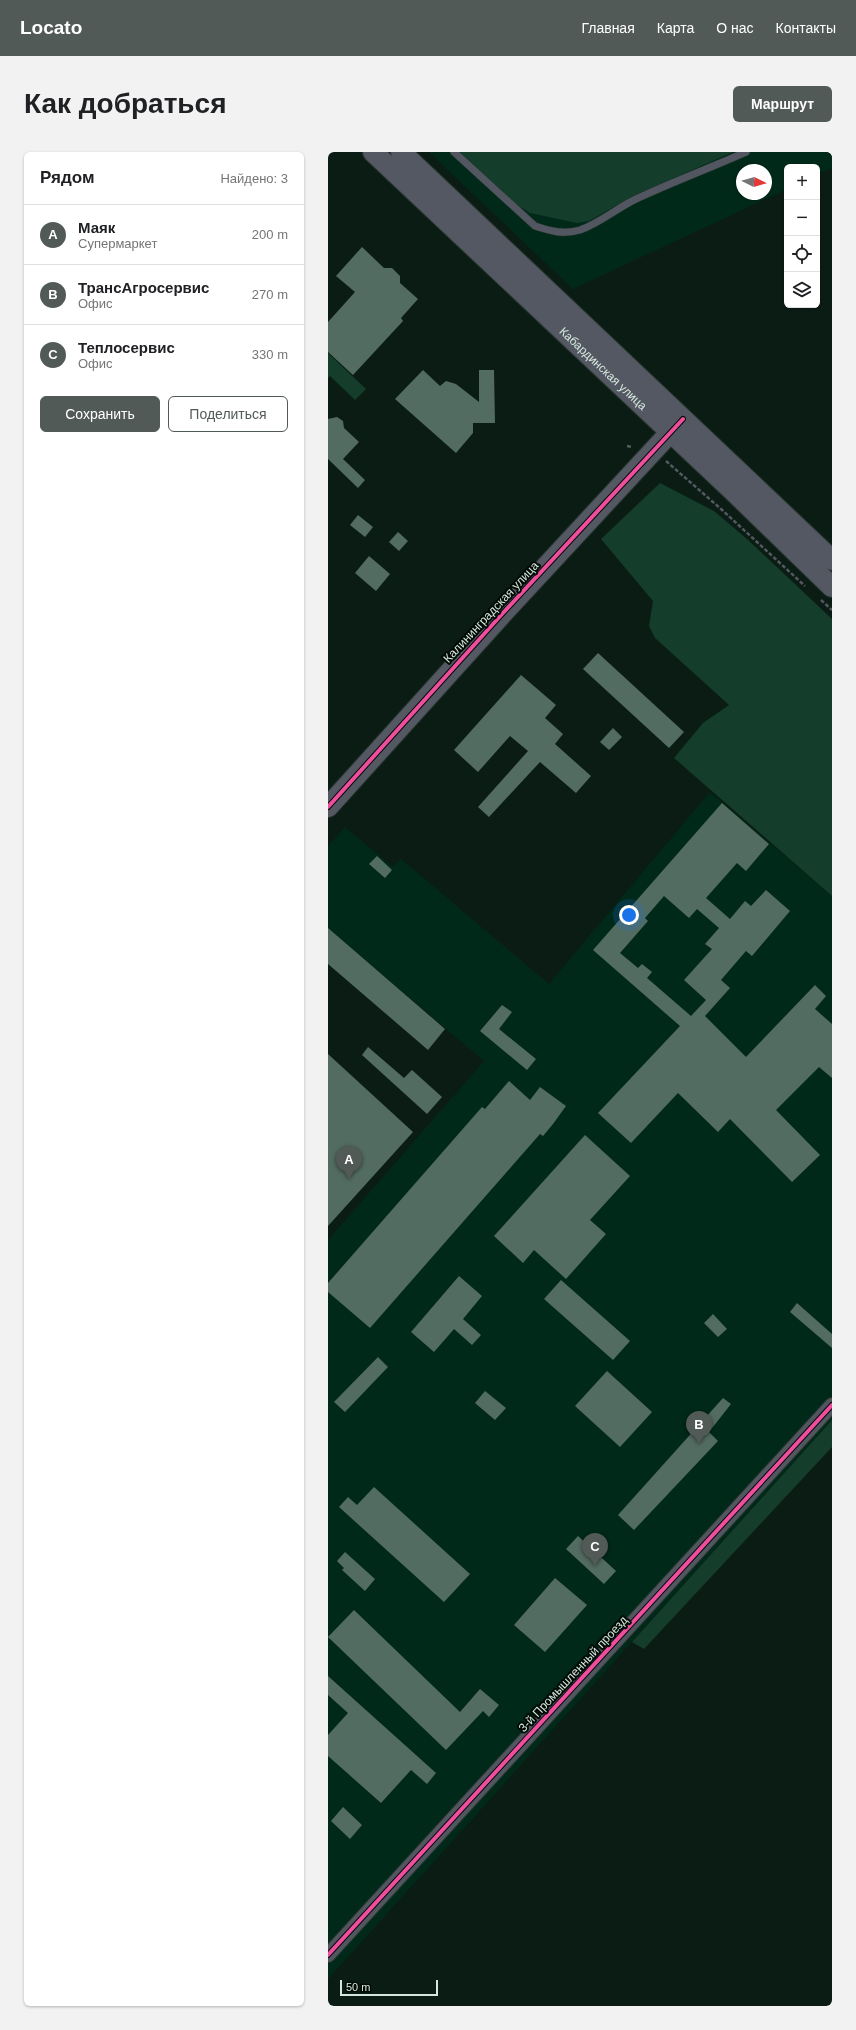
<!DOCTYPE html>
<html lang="ru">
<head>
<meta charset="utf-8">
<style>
  :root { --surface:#fff; --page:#f2f2f2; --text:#202124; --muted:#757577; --line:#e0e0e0; --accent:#525a58 }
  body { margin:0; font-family:Arial,sans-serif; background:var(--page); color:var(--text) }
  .controls { position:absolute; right:12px; top:12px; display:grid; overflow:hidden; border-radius:6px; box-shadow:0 1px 3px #0004 }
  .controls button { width:36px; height:36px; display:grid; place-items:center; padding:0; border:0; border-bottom:1px solid var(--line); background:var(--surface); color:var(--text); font:20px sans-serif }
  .compass { position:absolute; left:408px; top:12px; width:36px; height:36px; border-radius:50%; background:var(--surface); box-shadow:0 1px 3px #0004; rotate:95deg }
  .scale { position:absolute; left:12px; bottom:10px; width:98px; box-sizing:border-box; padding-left:4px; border:2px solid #d5e7dd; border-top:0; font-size:11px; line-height:14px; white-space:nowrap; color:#d5e7dd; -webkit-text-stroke:3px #010a05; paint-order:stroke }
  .you { position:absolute; left:301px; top:763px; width:14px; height:14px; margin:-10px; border:3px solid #fff; border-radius:50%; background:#1a73e8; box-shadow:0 0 0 6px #1a73e833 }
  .badge { display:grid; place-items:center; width:26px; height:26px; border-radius:50%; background:var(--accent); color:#fff; font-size:13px; font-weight:700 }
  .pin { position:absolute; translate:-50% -33px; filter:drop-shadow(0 1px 2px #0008) }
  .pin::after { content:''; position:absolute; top:21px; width:14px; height:12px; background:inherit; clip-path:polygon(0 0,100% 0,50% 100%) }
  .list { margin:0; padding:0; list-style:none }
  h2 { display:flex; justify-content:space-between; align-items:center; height:52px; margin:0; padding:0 16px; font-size:17px }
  h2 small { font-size:13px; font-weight:400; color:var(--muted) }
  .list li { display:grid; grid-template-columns:26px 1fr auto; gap:12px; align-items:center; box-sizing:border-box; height:60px; padding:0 16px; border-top:1px solid var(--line) }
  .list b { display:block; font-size:15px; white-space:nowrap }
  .list p { margin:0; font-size:13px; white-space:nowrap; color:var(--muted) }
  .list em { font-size:13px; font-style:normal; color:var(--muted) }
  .actions { display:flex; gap:8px; padding:12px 16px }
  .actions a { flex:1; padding:9px 0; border:1px solid var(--accent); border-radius:6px; text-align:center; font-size:14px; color:var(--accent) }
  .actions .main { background:var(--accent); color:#fff }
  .icon { flex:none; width:22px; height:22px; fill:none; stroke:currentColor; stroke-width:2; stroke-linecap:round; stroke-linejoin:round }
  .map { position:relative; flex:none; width:504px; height:1854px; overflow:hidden; border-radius:6px }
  header { display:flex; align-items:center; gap:24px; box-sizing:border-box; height:56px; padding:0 20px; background:var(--accent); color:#fff }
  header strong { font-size:19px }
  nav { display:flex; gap:22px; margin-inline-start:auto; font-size:14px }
  .intro { display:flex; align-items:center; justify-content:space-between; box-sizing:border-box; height:96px; padding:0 24px }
  h1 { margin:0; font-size:28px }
  .button { padding:10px 18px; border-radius:6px; background:var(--accent); color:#fff; font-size:14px; font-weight:700 }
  main { display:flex; gap:24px; padding:0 24px }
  aside { flex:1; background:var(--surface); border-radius:6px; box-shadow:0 1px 3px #0004 }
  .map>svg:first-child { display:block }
  .built { fill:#012919; fill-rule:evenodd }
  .green { fill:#143d2b }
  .building { fill:#536c61; fill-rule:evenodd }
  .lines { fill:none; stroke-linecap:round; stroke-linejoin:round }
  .lane-casing { stroke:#293730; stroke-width:8 }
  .street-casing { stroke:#293730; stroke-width:16 }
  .secondary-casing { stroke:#293730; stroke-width:22 }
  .path { stroke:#52595e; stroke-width:2.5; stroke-dasharray:4 2; stroke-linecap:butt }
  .lane { stroke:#525660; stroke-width:7 }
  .street { stroke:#525660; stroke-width:14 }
  .secondary { stroke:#535862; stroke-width:20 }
  .cycleway-casing { stroke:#010a05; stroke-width:6 }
  .cycleway { stroke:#ef4d9e; stroke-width:4 }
  .labels { text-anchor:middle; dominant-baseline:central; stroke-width:4; stroke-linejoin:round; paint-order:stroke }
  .street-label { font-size:12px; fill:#d5e7dd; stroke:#010a05 }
</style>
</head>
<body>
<header>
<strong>Locato</strong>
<nav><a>Главная</a><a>Карта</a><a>О нас</a><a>Контакты</a></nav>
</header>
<div class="intro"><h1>Как добраться</h1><a class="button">Маршрут</a></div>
<main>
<aside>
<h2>Рядом<small>Найдено: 3</small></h2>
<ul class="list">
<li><span class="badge">A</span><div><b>Маяк</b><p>Супермаркет</p></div><em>200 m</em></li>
<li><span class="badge">B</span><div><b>ТрансАгросервис</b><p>Офис</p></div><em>270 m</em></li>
<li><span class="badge">C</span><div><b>Теплосервис</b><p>Офис</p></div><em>330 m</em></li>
</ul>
<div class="actions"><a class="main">Сохранить</a><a>Поделиться</a></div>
</aside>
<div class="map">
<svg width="504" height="1854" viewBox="0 0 504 1854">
  <rect width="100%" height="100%" fill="#0b1c15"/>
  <path class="built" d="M101,0H504V16L489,23V15H459V37L245,137ZM414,18H438V42H414Z
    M382,640L504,744V1268L0,1827V1088L156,909L0,777V694L17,675L65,715L73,707L221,832Z"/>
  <path class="green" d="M132,0H405L305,44L261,69L249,71L202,61L183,49Z
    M0,201L38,237L27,248L2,224L0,226Z
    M332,331L386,359L419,387L504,467V744L346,606L375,571L401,553L327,486L321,474L325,449L273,387Z
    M504,1268V1295L316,1497L304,1490Z"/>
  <path class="building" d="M34,95L56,116H64L72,124V131L90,147L73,166L75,169L25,223L0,200V170L27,140L8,124Z
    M95,218L112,234L118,229L128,232L151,250V218H166L167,271H145V281L128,301L67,247Z
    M9,265L15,269L16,276L31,290L15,307L37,328L30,336L0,307V267Z
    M30,363L45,375L37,385L22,373Z
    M70,380L80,389L71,399L61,390Z
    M41,404L62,422L48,439L27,421Z
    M270,501L356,580L341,596L255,517Z
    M193,523L228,553L217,566L235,582L227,592L263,624L248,641L212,610L161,665L150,655L200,599L182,584L150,620L126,598Z
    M285,576L294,585L281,598L272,590Z
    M394,651L441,692L418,719L409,711L378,746L402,767L417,749L423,754L438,738L462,759L424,804L418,799L393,828L402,836L377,864L418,905L487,833L498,844L487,857L504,872V926L491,915L448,958L492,1003L464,1030L402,967L390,980L350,941L303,991L270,961L352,874L265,798ZM336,744L361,766L369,757L391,776L377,792L384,797L356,828L378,848L363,864L319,826L324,820L314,812L310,816L292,801L320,769L317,766Z
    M49,704L64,718L57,726L41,712Z
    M0,776L117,877L100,898L0,812Z
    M174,853L184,860L171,877L208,907L199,918L152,879Z
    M40,895L76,926L84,918L114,945L99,962L34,903Z
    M0,902L85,980L0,1074Z
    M181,929L202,948L212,935L238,954L225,972L215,984L212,982L42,1176L0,1140V1131L154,955L157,957Z
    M257,983L302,1024L262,1068L278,1082L238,1127L206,1098L195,1111L166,1084Z
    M131,1124L154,1144L135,1167L153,1183L144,1193L126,1177L106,1200L83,1180Z
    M233,1128L302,1189L285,1208L216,1147Z
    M469,1151L504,1182V1196L462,1160Z
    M385,1162L399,1177L390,1185L376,1171Z
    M50,1205L60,1215L17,1260L6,1250Z
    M279,1219L324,1260L292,1295L247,1254Z
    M157,1239L178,1256L167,1268L147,1251Z
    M395,1246L403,1252L381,1280L390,1289L306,1378L290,1363Z
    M46,1335L142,1422L116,1450L11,1355L20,1345L29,1353Z
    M250,1384L288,1419L276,1432L238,1397Z
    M17,1400L47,1427L37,1439L14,1418L16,1416L9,1409Z
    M227,1426L259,1453L217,1500L186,1473Z
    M26,1458L132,1560L152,1537L171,1553L161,1565L155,1559L118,1598L0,1485Z
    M0,1524L108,1621L99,1632L83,1618L53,1651L0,1604V1583L20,1561L0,1543Z
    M15,1655L34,1673L22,1687L3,1669Z"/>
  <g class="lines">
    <defs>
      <path id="lane" d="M126,0L207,74C222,79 236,83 252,78C272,71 289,56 308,47C344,30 382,16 418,0"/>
      <path id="street" d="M0,1803L504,1253"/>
      <g id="secondary">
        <path id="s1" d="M45,0L405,339L504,435"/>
        <path d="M73,0L504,408"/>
        <path d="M0,655L175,461L351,271"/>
      </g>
    </defs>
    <use href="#lane" class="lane-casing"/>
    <use href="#street" class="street-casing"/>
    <use href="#secondary" class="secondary-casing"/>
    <path class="path" d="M299,294L304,295
      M338,309L393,357L477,434
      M493,448L504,458"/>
    <use href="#lane" class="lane"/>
    <use href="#street" class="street"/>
    <use href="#secondary" class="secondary"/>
    <defs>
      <path id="cycleway" d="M0,655L175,461L355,267
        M0,1803L504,1253"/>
    </defs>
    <use href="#cycleway" class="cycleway-casing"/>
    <use href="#cycleway" class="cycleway"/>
  </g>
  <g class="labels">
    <g class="street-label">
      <text stroke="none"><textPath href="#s1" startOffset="316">Кабардинская улица</textPath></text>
      <text transform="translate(163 460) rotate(-47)">Калининградская улица</text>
      <text transform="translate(245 1522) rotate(-47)">3-й Промышленный проезд</text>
    </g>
  </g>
</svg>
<div class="controls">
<button>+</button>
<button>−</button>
<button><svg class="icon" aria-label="locate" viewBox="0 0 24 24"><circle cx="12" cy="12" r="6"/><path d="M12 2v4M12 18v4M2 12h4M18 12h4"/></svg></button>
<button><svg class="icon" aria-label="layers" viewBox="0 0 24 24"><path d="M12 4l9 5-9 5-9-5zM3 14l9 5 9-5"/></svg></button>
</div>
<svg class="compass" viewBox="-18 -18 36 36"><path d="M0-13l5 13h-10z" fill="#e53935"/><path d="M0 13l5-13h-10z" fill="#757577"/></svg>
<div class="scale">50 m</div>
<div class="you"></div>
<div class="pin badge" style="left:21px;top:1027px">A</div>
<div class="pin badge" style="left:371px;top:1292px">B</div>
<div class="pin badge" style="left:267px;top:1414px">C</div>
</div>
</main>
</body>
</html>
